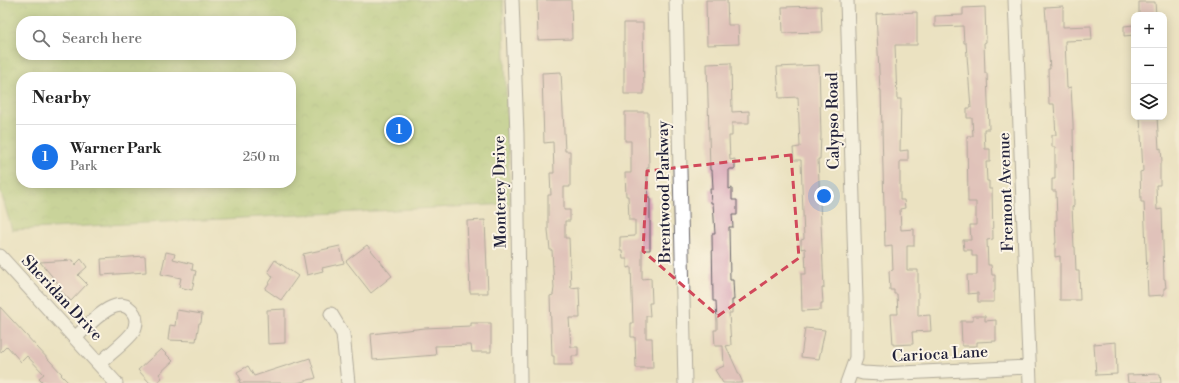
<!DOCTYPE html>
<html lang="en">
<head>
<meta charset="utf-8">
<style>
  :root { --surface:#fff; --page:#f2f2f2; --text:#222; --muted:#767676; --line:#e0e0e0; --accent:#1a73e8 }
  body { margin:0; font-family:"Libre Bodoni",serif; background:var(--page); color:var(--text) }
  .controls { position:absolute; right:12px; top:12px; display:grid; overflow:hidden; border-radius:8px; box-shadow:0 2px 10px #0003 }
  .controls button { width:36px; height:36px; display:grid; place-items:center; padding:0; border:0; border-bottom:1px solid var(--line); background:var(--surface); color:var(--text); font:20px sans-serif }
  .you { position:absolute; left:824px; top:196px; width:14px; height:14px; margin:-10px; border:3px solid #fff; border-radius:50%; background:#1a73e8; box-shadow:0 0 0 6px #1a73e833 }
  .badge { display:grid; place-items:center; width:26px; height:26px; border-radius:50%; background:var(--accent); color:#fff; font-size:13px; font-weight:700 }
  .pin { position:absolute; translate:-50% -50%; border:2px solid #fff; box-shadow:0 1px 4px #0006 }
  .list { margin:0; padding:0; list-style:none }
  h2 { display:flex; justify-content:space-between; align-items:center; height:52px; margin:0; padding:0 16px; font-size:17px }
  h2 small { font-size:13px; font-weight:400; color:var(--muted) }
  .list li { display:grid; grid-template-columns:26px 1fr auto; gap:12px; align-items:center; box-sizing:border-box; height:64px; padding:0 16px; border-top:1px solid var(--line) }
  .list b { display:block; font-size:15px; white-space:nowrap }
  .list p { margin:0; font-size:13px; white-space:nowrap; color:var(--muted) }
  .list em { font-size:13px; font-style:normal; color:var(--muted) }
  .icon { flex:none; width:22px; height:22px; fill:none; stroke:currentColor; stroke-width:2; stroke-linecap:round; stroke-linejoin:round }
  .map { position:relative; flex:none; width:1179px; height:383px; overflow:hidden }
  .search { position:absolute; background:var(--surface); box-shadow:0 2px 10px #0003; left:16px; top:16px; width:280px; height:44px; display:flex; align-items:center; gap:10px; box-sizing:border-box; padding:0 14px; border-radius:16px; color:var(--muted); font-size:15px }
  .panel { position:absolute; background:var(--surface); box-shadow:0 2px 10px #0003; left:16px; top:72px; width:280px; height:116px; border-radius:16px }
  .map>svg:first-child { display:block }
  .park { fill:url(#park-crowns); stroke:#617253; fill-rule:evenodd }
  .building { fill:#d39cb1 }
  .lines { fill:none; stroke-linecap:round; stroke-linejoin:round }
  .street-casing { stroke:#68656a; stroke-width:15 }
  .street { stroke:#fff; stroke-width:13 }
  .marked { fill:none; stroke:#d1495b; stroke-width:3; stroke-dasharray:8 5; stroke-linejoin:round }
  .labels { text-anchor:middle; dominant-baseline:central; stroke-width:4; stroke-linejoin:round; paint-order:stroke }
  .street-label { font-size:16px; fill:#22223b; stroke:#fcf5e5 }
</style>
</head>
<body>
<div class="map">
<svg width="1179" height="383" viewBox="0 0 1179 383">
  <defs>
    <pattern id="park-crowns" width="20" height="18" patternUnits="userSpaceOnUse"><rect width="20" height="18" fill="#a0c26b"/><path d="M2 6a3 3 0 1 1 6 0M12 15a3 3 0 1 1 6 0" fill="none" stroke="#8aa65e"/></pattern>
  </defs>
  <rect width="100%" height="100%" fill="#fcf5e5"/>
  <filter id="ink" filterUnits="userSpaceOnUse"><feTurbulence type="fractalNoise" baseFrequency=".025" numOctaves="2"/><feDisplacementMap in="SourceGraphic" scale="8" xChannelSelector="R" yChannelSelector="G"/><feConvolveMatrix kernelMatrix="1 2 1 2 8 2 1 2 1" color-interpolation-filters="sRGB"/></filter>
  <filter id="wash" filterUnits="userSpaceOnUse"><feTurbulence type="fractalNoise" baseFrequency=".012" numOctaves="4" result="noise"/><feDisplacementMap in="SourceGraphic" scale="16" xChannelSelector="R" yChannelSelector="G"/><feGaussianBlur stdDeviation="0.9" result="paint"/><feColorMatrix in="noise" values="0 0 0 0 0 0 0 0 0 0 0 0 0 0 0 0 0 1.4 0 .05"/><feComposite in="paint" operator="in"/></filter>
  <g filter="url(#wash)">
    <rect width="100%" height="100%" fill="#ebe2c1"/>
    <path class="park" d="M0,0H503L510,204L12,230L0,189ZM21,21H291V55H21ZM21,77H291V183H21Z"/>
    <g id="blocks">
      <path class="building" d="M537,0H571L572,39L538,40Z
        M706,0H727L728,25H738L739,44L707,45Z
        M1139,2H1155L1156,15H1139Z
        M821,6L822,32L783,33L782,7Z
        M1063,6V27L1091,26L1092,40L1065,41L1067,88L1071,87L1073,123L1074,206L1072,207L1074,247H1075L1076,271H1079L1080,300H1060V256L1055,257V243H1056L1055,220H1057L1056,191H1052V179H1055V147H1052V135H1056L1054,104H1049L1048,69H1050L1045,7Z
        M985,7L986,42L984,43L985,73H987L989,129H984L985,149H990V162H986L987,181H989V189H992L993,239L987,240L988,265H991L992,275H995V291H994V302H978V293L968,294L967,275H977V256H972V250H964L963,240H971L970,225H976V202H968L967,136H973L972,118H967V108H971L966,43H964L963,26L935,27V16L963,15V8Z
        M917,12V45H895L897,99H901L900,151L908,150V161H900V200H904L905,208L900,209L901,230L914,229V246H907V270H918V316L930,315L931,331L912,332L913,344L893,345L891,314H898L897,294H894V290H890L889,271L893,270L892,246L885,247L881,90H880L876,14Z
        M624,23H643L644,94H624Z
        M1134,25V35L1124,36V26Z
        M731,63L732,112L749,111V123H732V136H729L730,160L735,159V169H729V189L732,188V200H737V215H732L733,227H729L730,280H733L734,300H732V313H729L731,345L726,346L743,383H723L715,370L724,366L723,346H715L714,330H717V323L716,301H713L712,234H715L713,203H711L710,189H713L712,170H710L707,64Z
        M819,65L821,135L820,159H818L824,288H822L823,303H821V310L802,311L801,274H806L805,248L801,249V240L804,239L801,160H794L793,148L800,147L798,97L779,98L777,67Z
        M561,72L565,151H570V187H564V210H570V221H565V238H569L571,288L579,287L580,318H569L571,347H578V356H572V365H554V356H552L550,296L553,295L554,288L552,250H550L548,230V195H551L550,173H554L553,142L544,143L542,73Z
        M625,112H648L649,168H647V197H650V250H642V279L651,278L652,303H649L650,316H646V338H652L653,368H636L635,337H631V323H633L631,267L627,268V259H623L622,250H620V237L635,236V220H629L628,196H626L625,173H631V141H625Z
        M1140,117H1157L1159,149L1161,148L1162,162L1160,163V185H1156L1157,210L1162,209L1164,279H1165L1166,288H1164V295L1148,296L1144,202H1141L1140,172L1143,171Z
        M485,220L488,293H470L467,221Z
        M367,245L392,276L371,293L346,261Z
        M340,246L344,263L322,268L323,271L307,275L303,254Z
        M166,252L175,254L173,259L193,264L192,270L196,271L192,290L179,287L181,278L161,274Z
        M145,256L146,272L102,275L101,259Z
        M81,259L87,267L78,275L87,284L71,301L60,290L62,288L40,262L72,260L75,265Z
        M275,260L298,276L281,300L265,289L273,277L268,271Z
        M0,307L62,374L61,375L69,383H44L39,378L44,374L27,356L21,362L7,346L0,353Z
        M285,309V343L268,344L267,310Z
        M177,310L202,314L201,323H199L196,341L168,340L170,325L175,326Z
        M973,316H985V321L996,320V341L977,342V346H962L961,321H973Z
        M471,323H491V352H472L471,345L435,346L436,355L373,360L371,334L425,328L471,326Z
        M805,328L825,330L819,359L801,357Z
        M1116,342L1117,374L1096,375L1094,344Z
        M161,349L173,361L159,374L162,378L156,383H150L138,370Z
        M310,358L316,378L297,383H240L239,380H241L237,372L248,366L254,376Z
        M1160,374L1161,383H1128L1127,375Z"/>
    </g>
  </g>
  <g filter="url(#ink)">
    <use href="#blocks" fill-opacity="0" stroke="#68656a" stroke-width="1"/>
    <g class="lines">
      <defs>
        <path id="street" d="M512,0L517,134L520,383
          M676,0L685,383
          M1015,0L1030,383
          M0,256L116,383
          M331,314L343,334L348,383
          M75,338C87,327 119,288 134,314C137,319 136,326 133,332C126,342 108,355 99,364
          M852,370L863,373L881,374L1029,367
          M847,383L856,358V299L847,0"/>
      </defs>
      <use href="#street" class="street-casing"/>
      <use href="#street" class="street"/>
    </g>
  </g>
  <path d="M0 0H1179V383H0ZM791,155L799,258L718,316L643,251L647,171Z" fill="#ebe2c1" fill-opacity=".55" fill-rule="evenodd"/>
  <path class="marked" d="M791,155L799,258L718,316L643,251L647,171Z"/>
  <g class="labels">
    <g class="street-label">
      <text transform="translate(833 121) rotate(-91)">Calypso Road</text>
      <text transform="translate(500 192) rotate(-91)">Monterey Drive</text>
      <text transform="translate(664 192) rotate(-91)">Brentwood Parkway</text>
      <text transform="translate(1006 192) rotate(-92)">Fremont Avenue</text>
      <text transform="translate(62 298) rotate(47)">Sheridan Drive</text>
      <text transform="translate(940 354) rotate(-3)">Carioca Lane</text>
    </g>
  </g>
</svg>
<div class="controls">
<button>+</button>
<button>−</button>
<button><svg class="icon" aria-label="layers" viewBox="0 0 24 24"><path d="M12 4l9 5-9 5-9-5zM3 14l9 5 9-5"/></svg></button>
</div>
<div class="you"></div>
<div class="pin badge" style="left:399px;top:130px">1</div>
<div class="search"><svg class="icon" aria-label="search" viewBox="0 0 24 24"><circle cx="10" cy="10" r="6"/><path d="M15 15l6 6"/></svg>Search here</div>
<section class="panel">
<h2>Nearby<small></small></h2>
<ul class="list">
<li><span class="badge">1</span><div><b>Warner Park</b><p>Park</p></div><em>250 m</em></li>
</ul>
</section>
</div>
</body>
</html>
